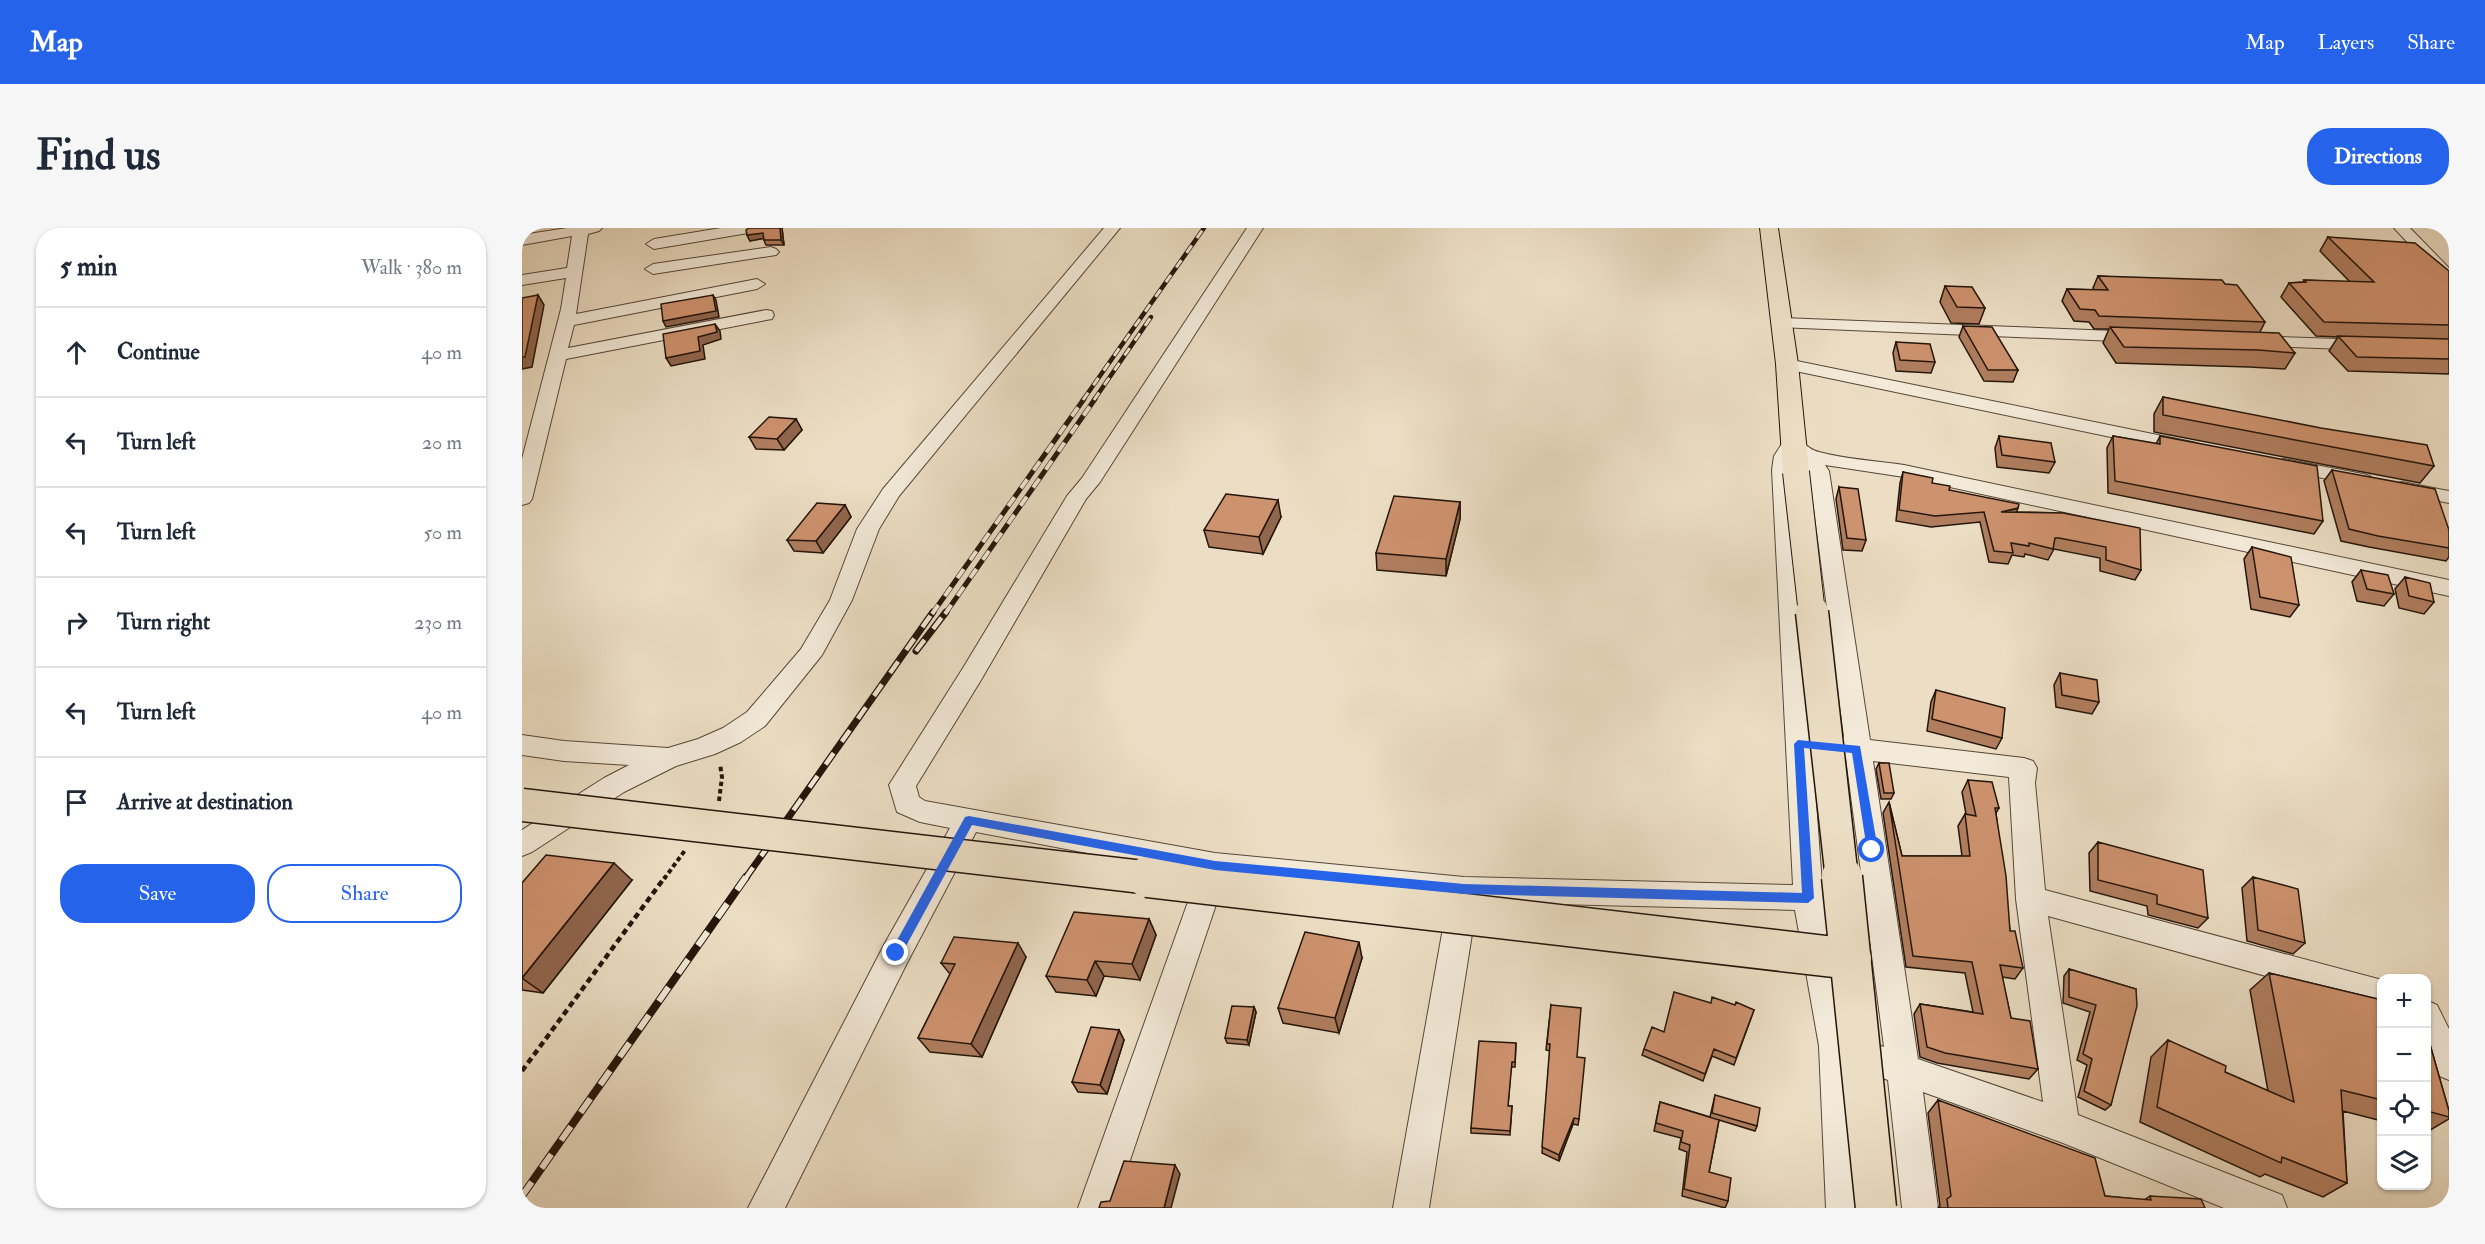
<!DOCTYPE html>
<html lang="en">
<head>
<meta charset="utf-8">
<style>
  :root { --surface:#fff; --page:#f6f6f7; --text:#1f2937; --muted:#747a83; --line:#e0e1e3; --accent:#2563eb }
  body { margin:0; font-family:"IM FELL Double Pica",serif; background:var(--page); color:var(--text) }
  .controls { position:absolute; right:18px; bottom:18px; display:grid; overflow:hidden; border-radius:12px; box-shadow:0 2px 4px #0004 }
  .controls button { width:54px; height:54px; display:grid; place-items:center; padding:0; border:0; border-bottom:2px solid var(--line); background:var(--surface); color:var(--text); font:30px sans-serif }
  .stop { position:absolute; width:18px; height:18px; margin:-14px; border:4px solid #2563eb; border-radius:50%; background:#fff }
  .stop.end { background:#2563eb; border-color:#fff; box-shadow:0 2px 6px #0008 }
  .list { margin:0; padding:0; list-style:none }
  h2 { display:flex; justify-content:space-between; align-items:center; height:78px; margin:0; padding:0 24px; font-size:26px }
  h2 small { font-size:20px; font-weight:400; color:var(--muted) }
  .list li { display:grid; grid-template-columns:39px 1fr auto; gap:18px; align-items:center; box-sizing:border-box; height:90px; padding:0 24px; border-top:2px solid var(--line) }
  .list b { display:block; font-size:22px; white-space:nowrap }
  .list em { font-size:20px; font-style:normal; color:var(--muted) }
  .actions { display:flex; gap:12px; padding:18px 24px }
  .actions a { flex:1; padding:14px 0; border:2px solid var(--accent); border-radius:24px; text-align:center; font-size:21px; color:var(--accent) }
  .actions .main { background:var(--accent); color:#fff }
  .icon { flex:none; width:33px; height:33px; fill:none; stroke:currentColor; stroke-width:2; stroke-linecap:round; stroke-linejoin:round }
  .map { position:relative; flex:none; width:1927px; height:980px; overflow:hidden; border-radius:24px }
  header { display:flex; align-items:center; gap:36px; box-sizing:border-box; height:84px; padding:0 30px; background:var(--accent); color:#fff }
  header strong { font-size:28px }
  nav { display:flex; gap:33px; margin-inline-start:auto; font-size:21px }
  .intro { display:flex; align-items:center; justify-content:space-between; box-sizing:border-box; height:144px; padding:0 36px }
  h1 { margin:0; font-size:42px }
  .button { padding:15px 27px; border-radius:24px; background:var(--accent); color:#fff; font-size:21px; font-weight:700 }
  main { display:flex; gap:36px; padding:0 36px }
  aside { flex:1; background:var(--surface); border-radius:24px; box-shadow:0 2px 4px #0004 }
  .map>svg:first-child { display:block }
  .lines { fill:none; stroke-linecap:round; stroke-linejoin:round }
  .minor-casing { stroke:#564739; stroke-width:2 }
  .major-casing { stroke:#24150b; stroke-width:2 }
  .path-far1 { stroke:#24150b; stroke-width:4; stroke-dasharray:4.5 3; stroke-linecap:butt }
  .path { stroke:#24150b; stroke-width:4.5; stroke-dasharray:6 4; stroke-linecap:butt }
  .minor { fill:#f3ead9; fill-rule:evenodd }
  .major { fill:#ecdec4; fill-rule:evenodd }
  .rail-far3-casing { stroke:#24150b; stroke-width:4.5 }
  .rail-far2-casing { stroke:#24150b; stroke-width:5 }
  .rail-far1-casing { stroke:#24150b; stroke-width:7 }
  .rail-casing { stroke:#24150b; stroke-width:8 }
  .rail-far3 { stroke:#f3ead9; stroke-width:3; stroke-dasharray:9; stroke-linecap:butt }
  .rail-far2 { stroke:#f3ead9; stroke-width:4; stroke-dasharray:11; stroke-linecap:butt }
  .rail-far1 { stroke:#f3ead9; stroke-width:4.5; stroke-dasharray:14; stroke-linecap:butt }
  .rail { stroke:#f3ead9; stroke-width:6; stroke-dasharray:17; stroke-linecap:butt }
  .major-bridge-far2-casing { stroke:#24150b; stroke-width:28; stroke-linecap:butt }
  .major-bridge-far1-casing { stroke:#24150b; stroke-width:35; stroke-linecap:butt }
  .major-bridge-casing { stroke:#24150b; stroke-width:43; stroke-linecap:butt }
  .major-bridge-far2 { stroke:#ecdec4; stroke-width:26 }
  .major-bridge-far1 { stroke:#ecdec4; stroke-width:32 }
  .major-bridge { stroke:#ecdec4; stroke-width:40 }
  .wall { fill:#b07e5f; stroke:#24150b; stroke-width:1.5 }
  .shaded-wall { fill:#90664d; stroke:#24150b; stroke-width:1.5 }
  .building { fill:#cd926e; stroke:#24150b; stroke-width:1.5 }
  .route { fill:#2563eb }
</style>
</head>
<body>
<header>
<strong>Map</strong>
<nav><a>Map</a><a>Layers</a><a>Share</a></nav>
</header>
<div class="intro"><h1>Find us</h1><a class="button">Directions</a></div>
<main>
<aside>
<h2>5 min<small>Walk · 380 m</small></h2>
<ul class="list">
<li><svg class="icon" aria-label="ahead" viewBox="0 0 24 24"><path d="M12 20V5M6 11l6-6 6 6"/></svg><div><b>Continue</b></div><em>40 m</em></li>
<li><svg class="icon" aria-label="left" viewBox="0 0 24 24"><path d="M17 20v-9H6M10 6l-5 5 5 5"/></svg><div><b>Turn left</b></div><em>20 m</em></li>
<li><svg class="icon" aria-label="left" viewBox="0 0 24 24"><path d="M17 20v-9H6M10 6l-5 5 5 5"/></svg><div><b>Turn left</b></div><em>50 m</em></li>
<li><svg class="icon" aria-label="right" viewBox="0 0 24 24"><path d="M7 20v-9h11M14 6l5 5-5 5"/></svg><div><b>Turn right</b></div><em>230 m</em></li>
<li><svg class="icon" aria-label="left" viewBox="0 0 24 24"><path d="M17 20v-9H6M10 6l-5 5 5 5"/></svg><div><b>Turn left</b></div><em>40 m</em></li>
<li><svg class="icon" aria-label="arrive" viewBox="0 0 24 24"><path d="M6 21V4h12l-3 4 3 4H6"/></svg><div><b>Arrive at destination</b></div></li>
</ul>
<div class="actions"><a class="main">Save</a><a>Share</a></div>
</aside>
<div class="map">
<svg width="1927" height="980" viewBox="0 0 1927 980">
  <rect width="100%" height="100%" fill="#ecdec4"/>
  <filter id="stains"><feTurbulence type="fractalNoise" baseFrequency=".00333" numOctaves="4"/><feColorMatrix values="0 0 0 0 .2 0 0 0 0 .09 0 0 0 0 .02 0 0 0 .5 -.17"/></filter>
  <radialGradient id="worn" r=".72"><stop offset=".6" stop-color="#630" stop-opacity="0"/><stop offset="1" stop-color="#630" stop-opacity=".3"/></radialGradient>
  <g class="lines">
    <defs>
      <path id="minor" d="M45,0H80L77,3L66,6L54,86L235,51L243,56L235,61L52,97L46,120L244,82L250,83L252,87L250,91L244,92L44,131L10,271L7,275L0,277V231L39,81L44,50L0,57V47L45,40L50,8L0,17V7Z
        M199,0H234L226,5L132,21L124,16L132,11Z
        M582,0H598L377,268L357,301L330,372L300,427L243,498L219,514L193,526L154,538L102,564L10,624L0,628V602L82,550L107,537L42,533L0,527V507L42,513L146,520L176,511L201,500L225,484L279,421L308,372L335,301L361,261Z
        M725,0H741L578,254L564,271L459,452L394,558L397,569L403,573L693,625L942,649L1271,657L1250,242L1252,228L1263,211C1279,207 1283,221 1297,224C1324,231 1354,233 1382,237L1927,352V368L1382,249L1303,237L1307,243L1348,512L1502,530L1511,533L1515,540L1513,555L1523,662L1860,752V780L1526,688L1556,887L1760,967L1765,980H1702L1541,915L1401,864L1416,980H1380L1366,852L1331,839L1340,980H1304L1297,818L1273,682L955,674L907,980H871L926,672L703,650L592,980H556L676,646L454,604L385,735L263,980H226L363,715L428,600L398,594L375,584L367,557L441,440L545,268L560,250ZM1273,227L1280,233L1287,243L1322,509L1309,512L1305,519L1309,526L1324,530L1362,819L1327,807L1301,670L1270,242ZM1351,533L1487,549L1494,671L1521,874L1396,831Z
        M1872,0H1888L1927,40V54L1921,52Z
        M249,19L254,21L257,24L254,27L131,46L123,41L131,36Z
        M1260,90L1618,104L1624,105L1627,109L1624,113L1618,114L1254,99L1251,95L1254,91Z
        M1729,108L1846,112L1852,113L1855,117L1852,121L1846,122L1723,117L1720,113L1723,109Z
        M1265,131L1670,214L1677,216L1680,220L1677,224L1670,226L1259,140L1256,136L1259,132Z
        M1762,231L1841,246L1848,248L1851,252L1848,256L1841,258L1755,241L1752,237L1755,233Z
        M1880,254L1927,263V275L1873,264L1870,260L1873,256Z
        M1904,772L1915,777L1927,801V852L1915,847L1904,823Z"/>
      <path id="major" d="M1238,0H1256L1276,136L1287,244L1283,249L1274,252L1265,249L1261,244L1254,136Z"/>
    </defs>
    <use href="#minor" class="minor-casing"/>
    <use href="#major" class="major-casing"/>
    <path class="path-far1" d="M197,573L200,549L198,536
      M142,651L164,621"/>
    <path class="path" d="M0,843L143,649"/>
    <use href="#minor" class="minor"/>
    <use href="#major" class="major"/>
    <defs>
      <path id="rail-far3" d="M561,172L682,0
        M572,172L629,89"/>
      <path id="rail-far2" d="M410,386L562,171
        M423,386L573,171"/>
      <path id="rail-far1" d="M394,423L424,384
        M223,651L411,384"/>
      <path id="rail" d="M0,968L224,649"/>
    </defs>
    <use href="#rail-far3" class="rail-far3-casing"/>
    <use href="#rail-far2" class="rail-far2-casing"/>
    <use href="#rail-far1" class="rail-far1-casing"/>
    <use href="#rail" class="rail-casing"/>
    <use href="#rail-far3" class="rail-far3"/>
    <use href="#rail-far2" class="rail-far2"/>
    <use href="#rail-far1" class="rail-far1"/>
    <use href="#rail" class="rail"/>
    <defs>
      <path id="major-bridge-far2" d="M1274,244L1290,386"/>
      <path id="major-bridge-far1" d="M1290,384L1320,651
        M0,577L638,651"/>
      <path id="major-bridge" d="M625,649L1329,731
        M1320,649L1354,980"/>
    </defs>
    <use href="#major-bridge-far2" class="major-bridge-far2-casing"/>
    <use href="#major-bridge-far1" class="major-bridge-far1-casing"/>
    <use href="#major-bridge" class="major-bridge-casing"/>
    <use href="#major-bridge-far2" class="major-bridge-far2"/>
    <use href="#major-bridge-far1" class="major-bridge-far1"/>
    <use href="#major-bridge" class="major-bridge"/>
  </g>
  <path class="wall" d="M260,0L262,17H244L241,10L228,13L225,7Z
    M1806,9L1927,43V146L1826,143L1807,123L1816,109L1794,108L1759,69L1767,55L1781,54L1782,52L1828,54L1798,23Z
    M1576,48L1703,56L1743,94L1738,104L1773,125L1763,141L1727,139L1594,135L1581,115L1587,101H1572L1567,94L1552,93L1540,73L1545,61L1572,62L1571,60Z
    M1423,58L1463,80L1457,96L1429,95L1418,74Z
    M1441,98L1496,142L1491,154L1462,153L1437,109Z
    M1374,114L1413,134L1409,145L1374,143L1371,125Z
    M1641,169L1912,238L1898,255L1632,204V186Z
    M274,191L280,202L262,222L234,221L227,209Z
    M1477,208L1533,234L1527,245L1475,239L1473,220Z
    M1591,208L1634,216L1638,208L1801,293L1792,306L1586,265L1585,220Z
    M1810,242L1927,302V329L1924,333L1847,319L1819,313L1802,253Z
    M1381,244L1427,262L1495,284L1541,285L1619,342L1613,352L1578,343V330L1532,321L1526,332L1503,326L1502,329L1490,327L1486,336L1467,334L1458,294L1409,299L1374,293L1378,255Z
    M1317,259L1344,312L1340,323L1321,322L1314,271Z
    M938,274V291L924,348L855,342L854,325Z
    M323,277L329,289L301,325L272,323L265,312Z
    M759,289L741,326L687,319L682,302Z
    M1730,319L1777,377L1768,389L1729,381L1722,331Z
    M1839,342L1872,366L1862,378L1835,373L1830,354Z
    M1883,349L1912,374L1902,386L1877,380L1873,361Z
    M1538,445L1577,474L1570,486L1534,479L1532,457Z
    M1414,462L1480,510L1474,521L1405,503L1409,474Z
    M1357,535L1372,565L1369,571H1359L1354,541Z
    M1446,552L1477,580L1474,585L1488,703L1501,740L1493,751L1480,749L1489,790L1516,841L1507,851L1415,835L1398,829L1392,786L1398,776L1451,784L1443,745L1384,739L1361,585L1367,574L1380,628H1440L1436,598L1443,586H1444L1440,564Z
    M1576,614L1686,690L1676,700L1626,687L1625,678L1568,663L1567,625Z
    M1731,649L1783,715L1771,726L1725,713L1720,660Z
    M110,652L21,765L0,762V655Z
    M627,691L634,707L618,752L582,748L574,768L534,764L524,748Z
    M504,729L460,829L408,824L396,810L428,746L419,735Z
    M840,730L817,805L761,795L756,780Z
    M1547,741L1614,761L1589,877L1583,882L1556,869L1565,837L1555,832L1568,784L1541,775L1542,748Z
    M1747,745L1860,772V893L1821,883L1825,955L1801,969L1743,946L1738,949L1618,894L1629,829L1646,812L1703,844L1746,863L1728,762Z
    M1189,775L1213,777L1232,782L1212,837L1190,828L1181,853L1120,827L1122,821L1142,804Z
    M1029,777L1055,829L1057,891L1056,897L1051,896L1037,933L1020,925L1028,823L1024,822Z
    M732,779L734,784L727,817L705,815L703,810Z
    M597,802L602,812L585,866L556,864L550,854Z
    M1905,806L1927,883V891L1905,904Z
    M994,815L993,839H989L986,878H990L988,907L949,905V900Z
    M1193,867L1235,898L1233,903L1197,892L1187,944L1206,973L1203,980L1160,968L1165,924L1157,921L1159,910L1132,903L1138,874L1188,889Z
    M1416,872L1583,968L1622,972L1628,968L1683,980H1416L1418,978L1406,885Z"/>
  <path class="shaded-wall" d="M258,0H260L262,17L259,12Z
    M241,5L244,10L228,13L225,7Z
    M16,67L22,77L10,139L0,141V129Z
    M191,67L194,72L197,89L144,99L141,93Z
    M193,96L198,103L199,111L181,117L183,131L149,138L144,130L176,109Z
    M274,191L280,202L262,222L255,211Z
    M756,272L759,289L741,326L737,309Z
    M938,274V291L924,348V331Z
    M323,277L329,289L301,325L294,313Z
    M1496,280L1492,291L1479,284Z
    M92,635L110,652L21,765L0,750Z
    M627,691L634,707L618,752L610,736Z
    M837,714L840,730L817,805L813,790Z
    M496,715L504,729L460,829L449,816Z
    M573,733L582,748L574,768L565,752Z
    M732,779L734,784L727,817L725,812Z
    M597,802L602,812L585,866L578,857Z
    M1052,890L1051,896L1037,933V927Z
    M653,937L658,946L649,980H642Z"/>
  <path class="building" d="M227,0H258L259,12H242L241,5L225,7L224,2Z
    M1806,9L1893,15L1927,43V97L1802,94L1767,55L1784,54L1782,52L1852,54Z
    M1576,48L1700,52L1703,56L1715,57L1743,94L1577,88L1573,82L1558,81L1545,61L1586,62Z
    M1423,58L1450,59L1463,80L1435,79Z
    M16,67L3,129H0V70Z
    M191,67L194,83L141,93L139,76Z
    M193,96L195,104L176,109L178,123L144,130L141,106Z
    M1441,98L1470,99L1496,142H1466Z
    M1588,99L1757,105L1773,125L1737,122L1602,119Z
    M1816,108L1927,111V131L1835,129Z
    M1374,114L1408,116L1413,134L1378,132Z
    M1641,169L1799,200L1905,217L1912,238L1641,187Z
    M247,189L274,191L255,211L227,209Z
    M1477,208L1529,215L1533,234L1480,227Z
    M1591,208L1638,216V208L1795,238L1801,293L1593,253Z
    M1810,242L1913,261L1927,302V320L1856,308L1827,301Z
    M1381,244L1411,250L1410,255L1428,258L1427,262L1497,276L1496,280L1479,284L1541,285L1618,300L1619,342L1584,332V319L1537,310H1533L1531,321L1507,315V318L1489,315L1491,325L1472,323L1462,284L1413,288L1377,282Z
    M1317,259L1336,261L1344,312L1325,310Z
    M704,266L756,272L737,309L682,302Z
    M872,268L938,274L924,331L854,325Z
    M295,275L323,277L294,313L265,312Z
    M1730,319L1769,329L1777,377L1738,369Z
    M1839,342L1866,347L1872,366L1845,361Z
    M1883,349L1908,355L1912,374L1887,368Z
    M1538,445L1575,452L1577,474L1540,467Z
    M1414,462L1483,480L1480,510L1410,491Z
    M1357,535H1367L1372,565H1362Z
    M1446,552L1470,554L1477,580H1473L1484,648L1488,703H1493L1501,740L1478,737L1489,790L1508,793L1516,841L1423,825L1405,819L1398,776L1461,786L1450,734L1391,728L1367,574L1380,628H1448L1443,586L1454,588Z
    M1576,614L1681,642L1686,690L1635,676V667L1576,652Z
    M24,627L92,635L0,750V655Z
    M1731,649L1776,661L1783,715L1736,702Z
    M552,684L627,691L610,736L573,733L565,752L524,748Z
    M783,704L837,714L813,790L756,780Z
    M432,709L496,715L449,816L396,810L433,736L419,735Z
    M1547,741L1614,761L1615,778L1589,877L1562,863L1570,831L1561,826L1574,777L1547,769Z
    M1747,745L1860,772V872L1819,862L1825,955L1760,929L1759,935L1635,879L1646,812L1704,838L1703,844L1772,874Z
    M1152,764L1189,775L1190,769L1213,777L1214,774L1232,782L1214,830L1192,821L1183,846L1122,821L1130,799L1142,804Z
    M1029,777L1059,780L1055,829L1063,830L1057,891L1052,890L1037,927L1020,919L1028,816H1025Z
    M710,778L732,779L725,812L703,810Z
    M569,799L597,802L578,857L550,854Z
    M1905,806L1927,883V889L1905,883Z
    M957,813L994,815L993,834H990L986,878H990L988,903L949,900Z
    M1193,867L1238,880L1235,898L1190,885Z
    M1416,872L1573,930L1583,968L1629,972L1628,968L1679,971L1683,980H1426L1425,971L1429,968Z
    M1138,874L1197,892L1187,944L1209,950L1206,973L1162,961L1168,917L1159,914L1161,903L1134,895Z
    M602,933L653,937L642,980H577L579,974L588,973Z"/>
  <path class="route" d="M1276,512L1338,518L1356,622L1350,627L1345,622L1330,525L1282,520L1292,670L1286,675L942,666L693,642L450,597L378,729L374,731L368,725L443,589L447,588L693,633L942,656L1280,665L1272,516Z"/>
  <rect width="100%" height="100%" filter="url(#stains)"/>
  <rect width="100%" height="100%" fill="url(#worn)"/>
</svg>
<div class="controls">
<button>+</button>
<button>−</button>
<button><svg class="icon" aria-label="locate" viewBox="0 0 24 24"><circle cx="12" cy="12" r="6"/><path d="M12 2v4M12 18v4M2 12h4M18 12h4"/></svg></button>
<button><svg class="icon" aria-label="layers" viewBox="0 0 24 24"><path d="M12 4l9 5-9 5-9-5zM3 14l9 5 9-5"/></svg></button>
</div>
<div class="stop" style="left:1350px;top:622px"></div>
<div class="stop end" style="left:374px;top:725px"></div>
</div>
</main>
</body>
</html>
